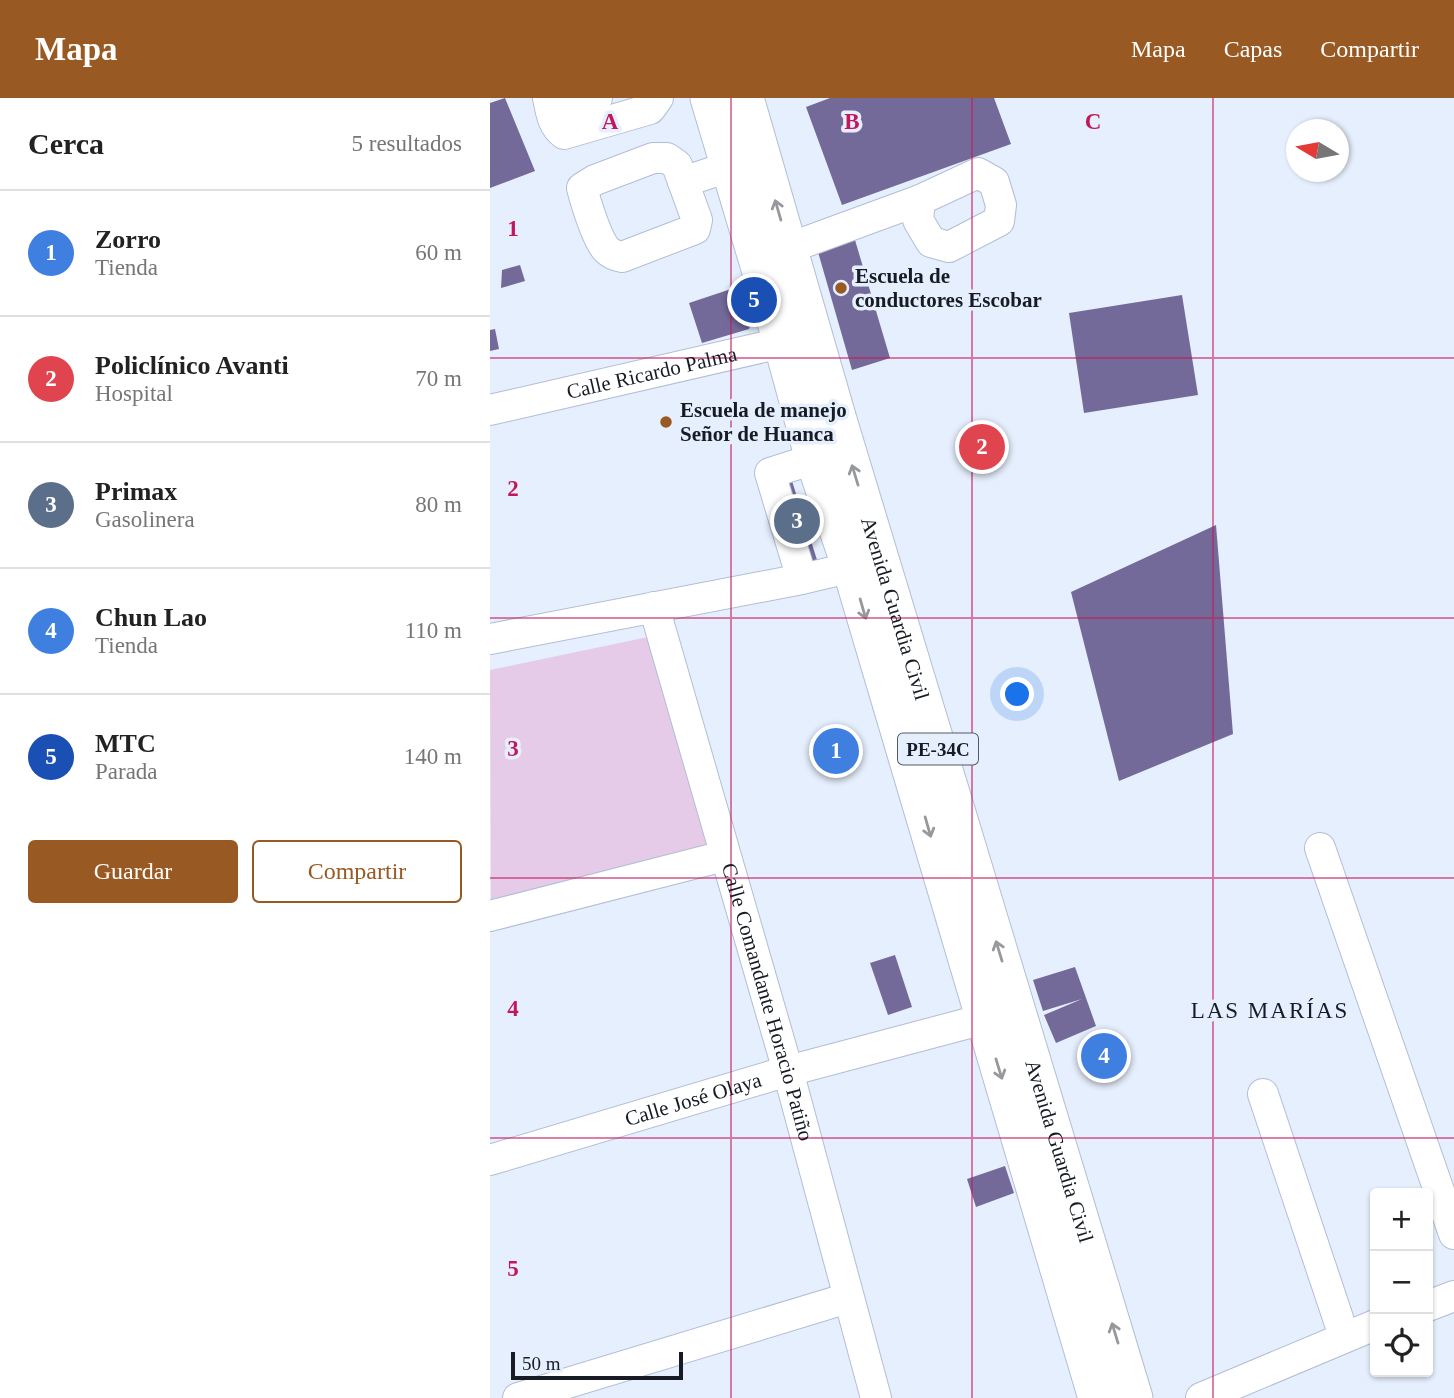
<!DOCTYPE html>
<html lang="es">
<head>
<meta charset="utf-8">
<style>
  :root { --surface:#fff; --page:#f6f6f6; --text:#222; --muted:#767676; --line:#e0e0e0; --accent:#995922 }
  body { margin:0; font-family:"Times New Roman",serif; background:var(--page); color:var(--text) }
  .controls { position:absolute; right:21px; bottom:21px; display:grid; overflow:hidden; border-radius:7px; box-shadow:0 2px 5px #0004 }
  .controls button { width:63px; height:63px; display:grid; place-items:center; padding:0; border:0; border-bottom:2px solid var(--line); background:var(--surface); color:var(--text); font:35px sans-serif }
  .compass { position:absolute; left:796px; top:21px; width:63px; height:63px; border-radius:50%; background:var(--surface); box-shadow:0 2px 5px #0004; rotate:280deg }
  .scale { position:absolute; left:21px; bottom:18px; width:172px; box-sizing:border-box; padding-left:7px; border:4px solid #161b24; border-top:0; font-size:19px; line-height:24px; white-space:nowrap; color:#161b24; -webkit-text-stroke:5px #e6effd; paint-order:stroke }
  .you { position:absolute; left:528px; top:597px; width:24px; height:24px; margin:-18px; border:5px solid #fff; border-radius:50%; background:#1a73e8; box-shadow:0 0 0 10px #1a73e833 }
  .badge { display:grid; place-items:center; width:46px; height:46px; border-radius:50%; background:var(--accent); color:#fff; font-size:23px; font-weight:700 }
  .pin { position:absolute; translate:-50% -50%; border:4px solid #fff; box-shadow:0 2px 7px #0006 }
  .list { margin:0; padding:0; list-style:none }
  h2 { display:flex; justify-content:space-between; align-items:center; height:91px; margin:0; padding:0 28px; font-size:30px }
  h2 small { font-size:23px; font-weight:400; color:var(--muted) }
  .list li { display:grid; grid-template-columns:46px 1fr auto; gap:21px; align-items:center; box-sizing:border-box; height:126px; padding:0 28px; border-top:2px solid var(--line) }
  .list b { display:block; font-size:26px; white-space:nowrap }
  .list p { margin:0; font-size:23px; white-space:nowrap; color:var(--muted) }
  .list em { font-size:23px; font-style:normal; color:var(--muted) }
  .actions { display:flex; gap:14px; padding:21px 28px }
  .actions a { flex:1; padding:16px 0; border:2px solid var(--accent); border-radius:7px; text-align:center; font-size:24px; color:var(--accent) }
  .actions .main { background:var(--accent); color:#fff }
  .icon { flex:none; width:38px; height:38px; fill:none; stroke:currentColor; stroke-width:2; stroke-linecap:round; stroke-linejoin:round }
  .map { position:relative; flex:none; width:964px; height:1300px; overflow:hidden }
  header { display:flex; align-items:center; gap:42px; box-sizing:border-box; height:98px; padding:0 35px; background:var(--accent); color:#fff }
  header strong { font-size:33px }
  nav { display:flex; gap:38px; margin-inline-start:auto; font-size:24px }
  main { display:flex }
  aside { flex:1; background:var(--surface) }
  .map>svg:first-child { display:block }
  .green { fill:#e6cbe8 }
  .building { fill:#736a9a }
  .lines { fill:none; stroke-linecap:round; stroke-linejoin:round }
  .minor-casing { stroke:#b1bed5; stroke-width:32 }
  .major-casing { stroke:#b1bed5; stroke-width:39 }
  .minor { stroke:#fff; stroke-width:30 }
  .major { stroke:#fff; stroke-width:37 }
  .oneway { stroke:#96989c }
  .grid { fill:none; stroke:#c2185b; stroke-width:2; stroke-opacity:0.55 }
  .poi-dot { fill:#995922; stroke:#e6effd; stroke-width:2.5 }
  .labels { text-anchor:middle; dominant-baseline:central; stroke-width:7; stroke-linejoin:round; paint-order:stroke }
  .shield { fill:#e6effd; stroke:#545b65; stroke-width:2 }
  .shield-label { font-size:19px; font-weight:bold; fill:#161b24 }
  .poi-label { font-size:21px; font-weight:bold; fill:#161b24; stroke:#e6effd; text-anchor:start }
  .street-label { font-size:21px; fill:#161b24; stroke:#e6effd }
  .neighbourhood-label { font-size:23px; letter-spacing:2px; fill:#161b24; stroke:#e6effd }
  .grid-label { font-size:23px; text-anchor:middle; font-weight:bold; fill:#c2185b; stroke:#e6effd; stroke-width:7; stroke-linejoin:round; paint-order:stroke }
</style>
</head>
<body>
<header>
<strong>Mapa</strong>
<nav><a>Mapa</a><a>Capas</a><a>Compartir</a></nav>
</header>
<main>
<aside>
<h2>Cerca<small>5 resultados</small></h2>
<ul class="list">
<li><span class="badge" style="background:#3f7fe0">1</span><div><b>Zorro</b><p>Tienda</p></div><em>60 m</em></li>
<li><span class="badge" style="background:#e0444e">2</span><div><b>Policlínico Avanti</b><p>Hospital</p></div><em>70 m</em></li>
<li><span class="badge" style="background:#5c6f8a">3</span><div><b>Primax</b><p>Gasolinera</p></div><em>80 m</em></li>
<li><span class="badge" style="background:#3f7fe0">4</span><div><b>Chun Lao</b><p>Tienda</p></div><em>110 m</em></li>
<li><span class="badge" style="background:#1a4fb4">5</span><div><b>MTC</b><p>Parada</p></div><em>140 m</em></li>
</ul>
<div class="actions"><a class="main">Guardar</a><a>Compartir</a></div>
</aside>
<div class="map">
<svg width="964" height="1300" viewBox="0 0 964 1300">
  <rect width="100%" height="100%" fill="#e6effd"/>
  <path class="green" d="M158,539L220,749L1,804L0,572Z"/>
  <path class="building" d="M15,0L45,73L0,90V5Z
    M340,0H504L521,46L352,107L316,9Z
    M365,142L400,260L362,272L328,154Z
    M30,167L35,183L11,190L12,172Z
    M256,186L264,216L259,231L212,245L199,205Z
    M692,197L708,297L594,315L579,215Z
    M5,231L9,251L0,253V232Z
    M302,383L328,465L303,472L280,389Z
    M726,427L743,636L629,683L581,494Z
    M405,857L422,909L398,917L380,865Z
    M585,869L606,928L566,945L554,917L592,901L553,913L543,882Z
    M515,1068L524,1095L486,1109L477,1081Z"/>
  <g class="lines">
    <defs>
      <g id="minor">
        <path d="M58,0C61,14 62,27 74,36L160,11L168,0"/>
        <path d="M72,0L80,5L107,0"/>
        <path d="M163,60H177L187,67L207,122L205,131L132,159C126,158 121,156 117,152C108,145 95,102 92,90L105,82Z"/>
        <path d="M488,75L504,84L511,107L509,123L459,149L441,144L428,122L430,102Z"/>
        <path d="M193,84L226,73"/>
        <path d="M299,150L430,102"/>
        <path id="s1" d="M0,312L313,240"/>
        <path d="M312,481L280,375L324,361"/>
        <path id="s2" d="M164,509L298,973L386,1300"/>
        <path d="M0,541L312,481L380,465"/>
        <path d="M830,750L964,1136"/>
        <path d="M0,818L234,758"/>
        <path d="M773,996L854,1238"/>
        <path id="s3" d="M0,1062L298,973L494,921L514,914"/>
        <path d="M938,1208L964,1198"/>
        <path d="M28,1300L358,1200"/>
        <path d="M711,1300L885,1227"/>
      </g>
      <g id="major">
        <path d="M219,0L292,244L324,361L361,470L607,1300"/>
        <path id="s4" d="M255,0L348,322L644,1300"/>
      </g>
    </defs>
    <use href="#minor" class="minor-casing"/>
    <use href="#major" class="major-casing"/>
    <use href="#minor" class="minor"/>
    <use href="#major" class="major"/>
  </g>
  <defs><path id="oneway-shaft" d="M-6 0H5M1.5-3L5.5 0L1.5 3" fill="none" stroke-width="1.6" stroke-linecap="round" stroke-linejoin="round" transform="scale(1.75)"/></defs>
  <g class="oneway">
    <use href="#oneway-shaft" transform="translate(288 112) rotate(-106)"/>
    <use href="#oneway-shaft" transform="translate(365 377) rotate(-107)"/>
    <use href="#oneway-shaft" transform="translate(373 511) rotate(74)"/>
    <use href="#oneway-shaft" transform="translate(438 729) rotate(74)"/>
    <use href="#oneway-shaft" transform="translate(509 853) rotate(-107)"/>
    <use href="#oneway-shaft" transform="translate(509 971) rotate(73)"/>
    <use href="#oneway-shaft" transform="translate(625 1235) rotate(-107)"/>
  </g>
  <path class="grid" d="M241,0V1300M482,0V1300M723,0V1300M0,260H964M0,520H964M0,780H964M0,1040H964"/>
  <g class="poi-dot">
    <circle cx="351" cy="190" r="7"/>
    <circle cx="176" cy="324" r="7"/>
  </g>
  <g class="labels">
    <rect class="shield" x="408" y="635.5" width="80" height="31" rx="5"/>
    <g class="shield-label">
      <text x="448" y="651">PE-34C</text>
    </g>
    <g class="poi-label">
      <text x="365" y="178">Escuela de<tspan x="365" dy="24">conductores Escobar</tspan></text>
      <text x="190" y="312">Escuela de manejo<tspan x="190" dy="24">Señor de Huanca</tspan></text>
    </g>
    <g class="street-label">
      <text stroke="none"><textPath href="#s1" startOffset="166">Calle Ricardo Palma</textPath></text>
      <text stroke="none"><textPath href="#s4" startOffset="532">Avenida Guardia Civil</textPath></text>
      <text stroke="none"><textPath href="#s2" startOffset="411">Calle Comandante Horacio Patiño</textPath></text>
      <text stroke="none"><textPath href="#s3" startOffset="212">Calle José Olaya</textPath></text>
      <text stroke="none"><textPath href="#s4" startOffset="1099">Avenida Guardia Civil</textPath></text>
    </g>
    <g class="neighbourhood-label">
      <text x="780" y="912">LAS MARÍAS</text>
    </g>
  </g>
  <g class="grid-label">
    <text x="120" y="31">A</text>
    <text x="362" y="31">B</text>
    <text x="603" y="31">C</text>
    <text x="23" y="138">1</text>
    <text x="23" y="398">2</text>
    <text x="23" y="658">3</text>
    <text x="23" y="918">4</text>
    <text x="23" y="1178">5</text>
  </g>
</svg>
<div class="controls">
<button>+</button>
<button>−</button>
<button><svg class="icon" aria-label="locate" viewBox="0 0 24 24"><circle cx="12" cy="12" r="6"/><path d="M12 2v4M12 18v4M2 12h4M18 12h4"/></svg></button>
</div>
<svg class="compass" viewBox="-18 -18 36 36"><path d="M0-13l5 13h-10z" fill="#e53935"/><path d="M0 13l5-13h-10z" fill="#767676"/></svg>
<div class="scale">50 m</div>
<div class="you"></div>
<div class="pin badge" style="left:346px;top:653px;background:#3f7fe0">1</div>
<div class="pin badge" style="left:492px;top:349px;background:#e0444e">2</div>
<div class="pin badge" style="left:307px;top:423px;background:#5c6f8a">3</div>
<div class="pin badge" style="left:614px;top:958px;background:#3f7fe0">4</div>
<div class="pin badge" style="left:264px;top:202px;background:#1a4fb4">5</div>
</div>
</main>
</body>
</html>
